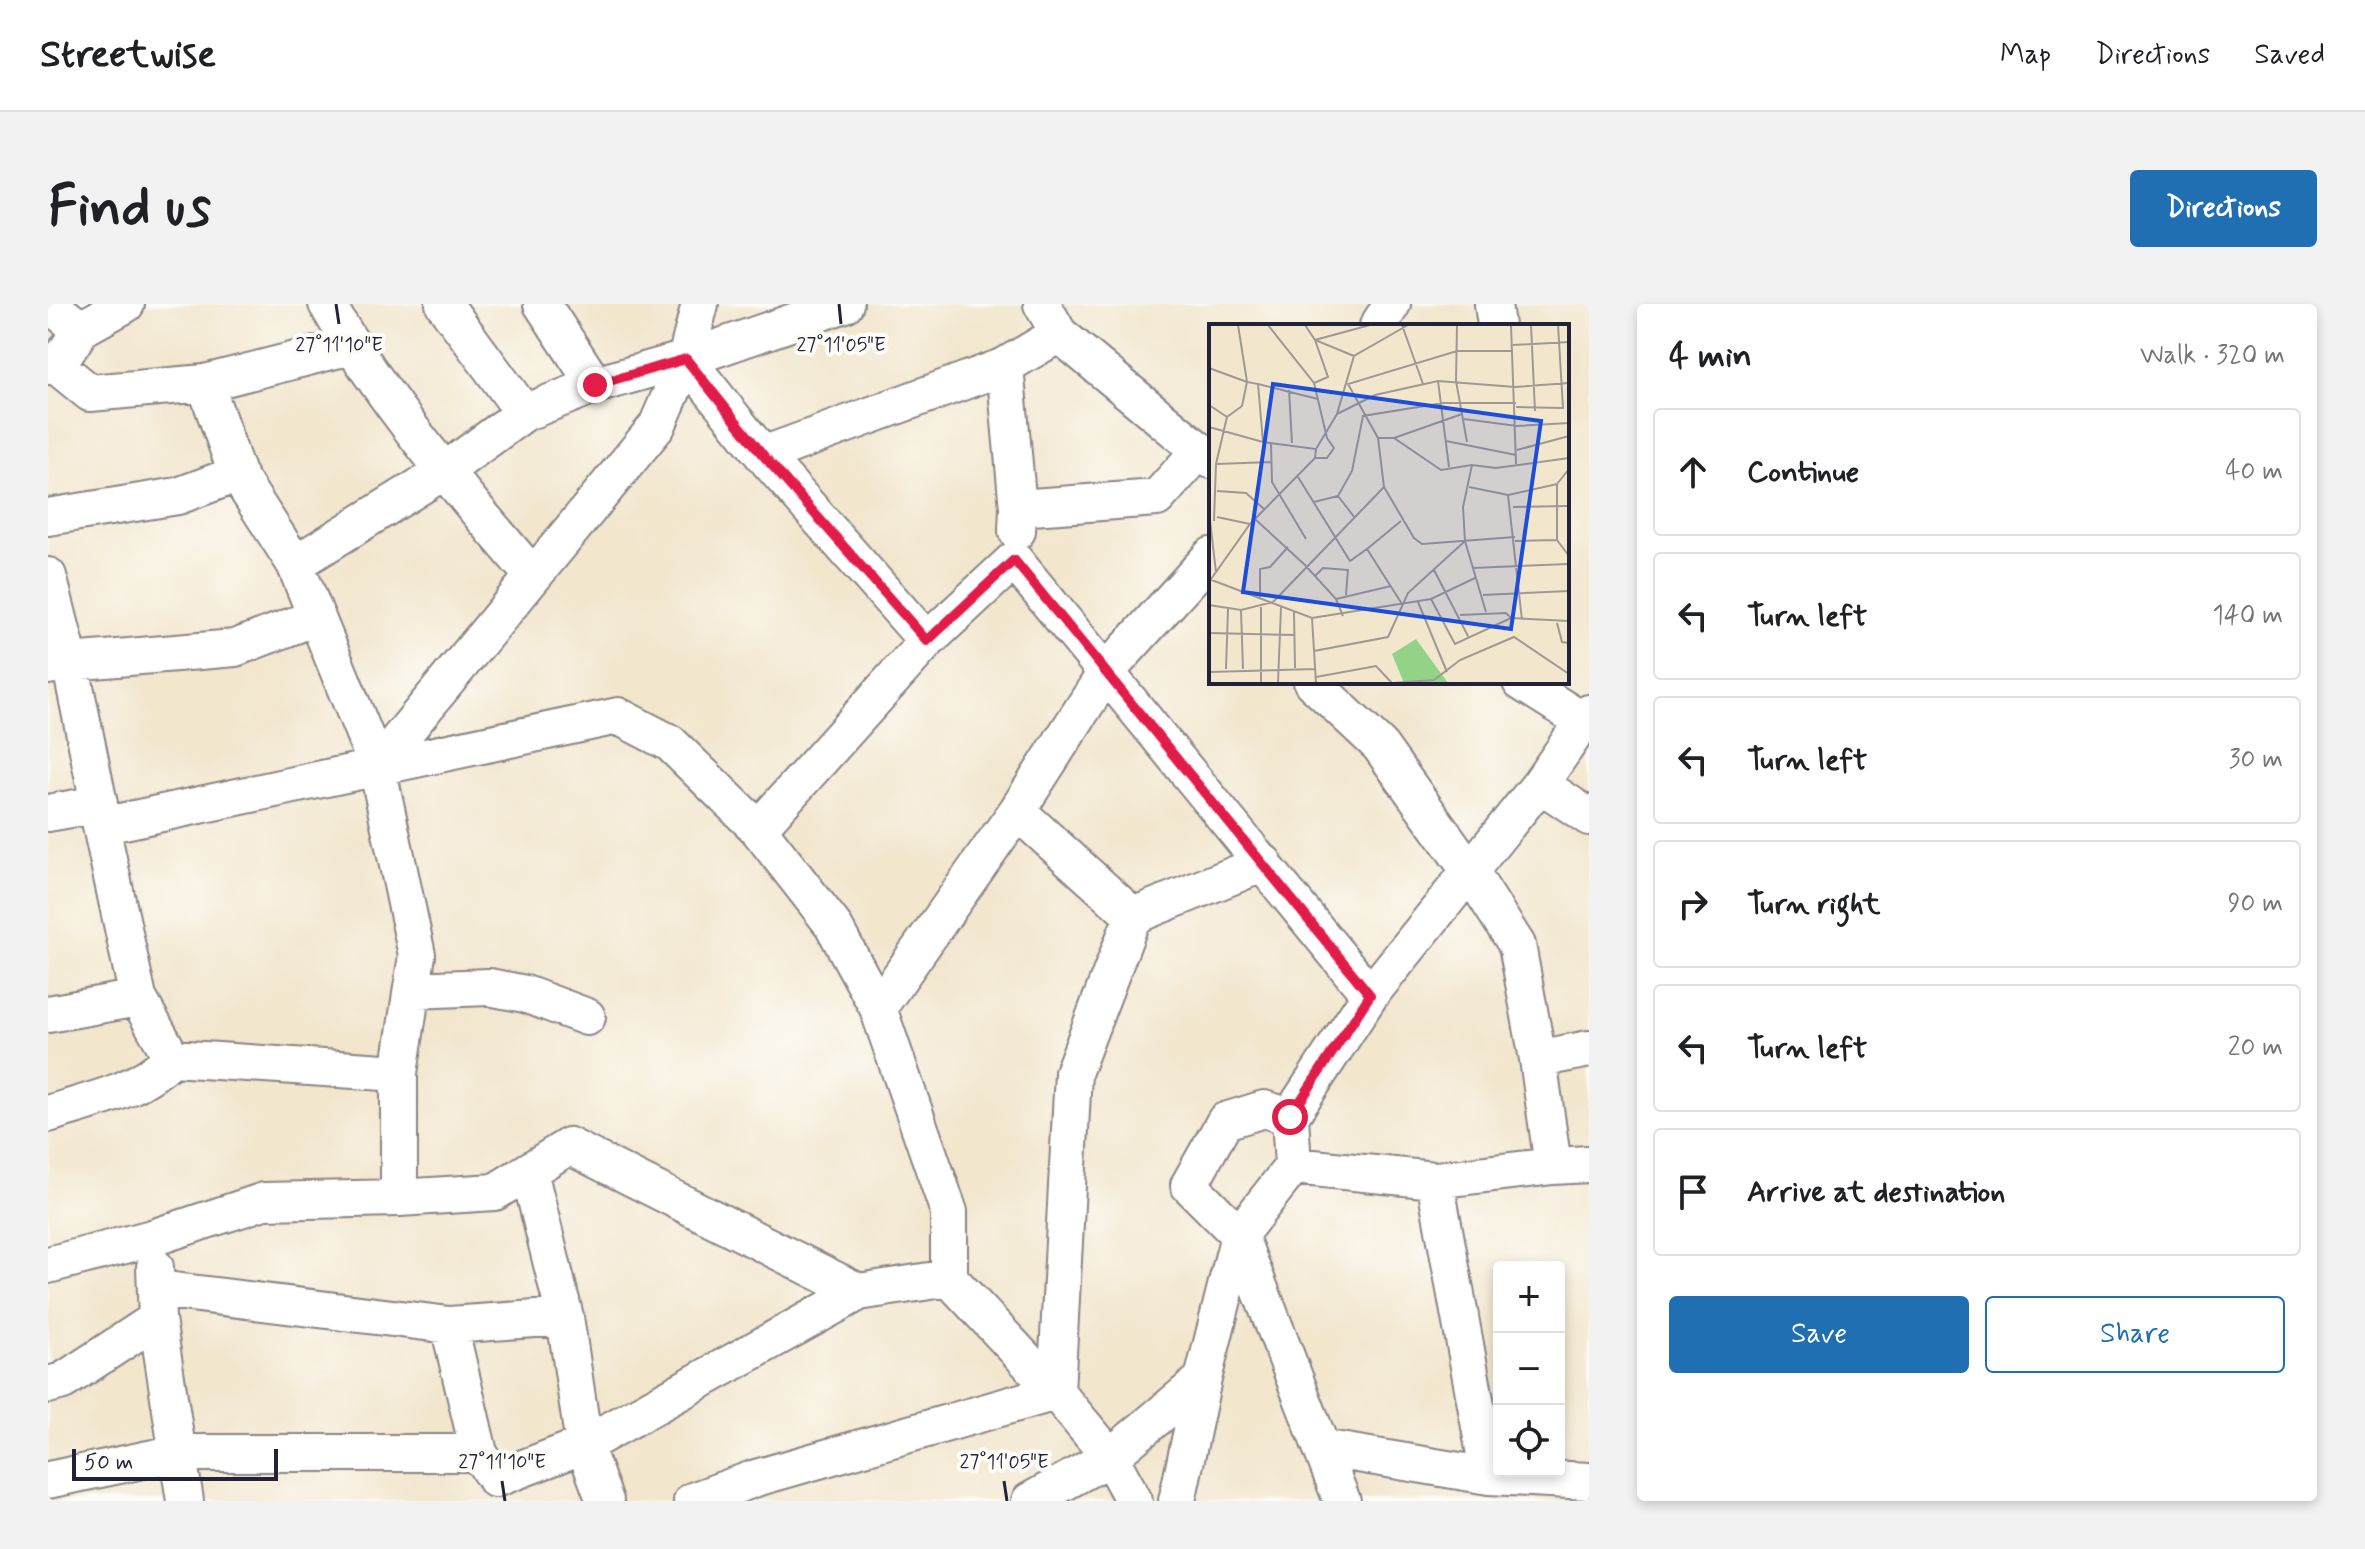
<!DOCTYPE html>
<html lang="en">
<head>
<meta charset="utf-8">
<style>
  :root { --surface:#fff; --page:#f2f2f2; --text:#202124; --muted:#757577; --line:#e0e0e0; --accent:#1f6fb2 }
  body { margin:0; font-family:Mynerve,sans-serif; background:var(--page); color:var(--text) }
  .controls { position:absolute; right:24px; bottom:24px; display:grid; overflow:hidden; border-radius:8px; box-shadow:0 4px 12px #0003 }
  .controls button { width:72px; height:72px; display:grid; place-items:center; padding:0; border:0; border-bottom:2px solid var(--line); background:var(--surface); color:var(--text); font:40px sans-serif }
  .scale { position:absolute; left:24px; bottom:20px; width:206px; box-sizing:border-box; padding-left:8px; border:4px solid #22223b; border-top:0; font-size:22px; line-height:28px; white-space:nowrap; color:#22223b; -webkit-text-stroke:6px #fdfcf7; paint-order:stroke }
  .stop { position:absolute; width:24px; height:24px; margin:-18px; border:6px solid #e11d48; border-radius:50%; background:#fff }
  .stop.end { background:#e11d48; border-color:#fff; box-shadow:0 2px 8px #0008 }
  .list { margin:0; padding:0; list-style:none }
  h2 { display:flex; justify-content:space-between; align-items:center; height:104px; margin:0; padding:0 32px; font-size:34px }
  h2 small { font-size:26px; font-weight:400; color:var(--muted) }
  .list li { display:grid; grid-template-columns:52px 1fr auto; gap:24px; align-items:center; box-sizing:border-box; height:128px; margin:0 16px 16px; padding:0 16px; border:2px solid var(--line); border-radius:8px }
  .list b { display:block; font-size:30px; white-space:nowrap }
  .list em { font-size:26px; font-style:normal; color:var(--muted) }
  .actions { display:flex; gap:16px; padding:24px 32px }
  .actions a { flex:1; padding:18px 0; border:2px solid var(--accent); border-radius:8px; text-align:center; font-size:28px; color:var(--accent) }
  .actions .main { background:var(--accent); color:#fff }
  .icon { flex:none; width:44px; height:44px; fill:none; stroke:currentColor; stroke-width:2; stroke-linecap:round; stroke-linejoin:round }
  .map { position:relative; flex:none; width:1541px; height:1197px; overflow:hidden; border-radius:8px }
  header { display:flex; align-items:center; gap:48px; box-sizing:border-box; height:112px; padding:0 40px; background:var(--surface); border-bottom:2px solid var(--line) }
  header strong { font-size:38px }
  nav { display:flex; gap:44px; margin-inline-start:auto; font-size:28px }
  .intro { display:flex; align-items:center; justify-content:space-between; box-sizing:border-box; height:192px; padding:0 48px }
  h1 { margin:0; font-size:56px }
  .button { padding:20px 36px; border-radius:8px; background:var(--accent); color:#fff; font-size:28px; font-weight:700 }
  main { display:flex; gap:48px; padding:0 48px }
  aside { flex:1; background:var(--surface); border-radius:8px; box-shadow:0 4px 12px #0003 }
  .map>svg:first-child { display:block }
  .lines { fill:none; stroke-linecap:round; stroke-linejoin:round }
  .minor-casing { stroke:#8a8484; stroke-width:40 }
  .minor { stroke:#fff; stroke-width:36 }
  .route { stroke:#e11d48; stroke-width:10 }
  .ticks { fill:none; stroke:#22223b; stroke-width:3 }
  .inset-road { fill:none; stroke:#9f9893; stroke-width:2 }
  .view { fill:#1d4ed8; fill-opacity:0.15; stroke:#1d4ed8; stroke-width:4 }
  .inset-edge { fill:none; stroke:#22223b; stroke-width:4 }
  .ticks-label { font-size:20px; text-anchor:middle; fill:#22223b; stroke:#fdfcf7; stroke-width:8; stroke-linejoin:round; paint-order:stroke }
</style>
</head>
<body>
<header>
<strong>Streetwise</strong>
<nav><a>Map</a><a>Directions</a><a>Saved</a></nav>
</header>
<div class="intro"><h1>Find us</h1><a class="button">Directions</a></div>
<main>
<div class="map">
<svg width="1541" height="1197" viewBox="0 0 1541 1197">
  <rect width="100%" height="100%" fill="#fdfcf7"/>
  <filter id="ink" filterUnits="userSpaceOnUse"><feTurbulence type="fractalNoise" baseFrequency=".0125" numOctaves="2"/><feDisplacementMap in="SourceGraphic" scale="16" xChannelSelector="R" yChannelSelector="G"/><feConvolveMatrix kernelMatrix="1 2 1 2 8 2 1 2 1" color-interpolation-filters="sRGB"/></filter>
  <filter id="wash" filterUnits="userSpaceOnUse"><feTurbulence type="fractalNoise" baseFrequency=".006" numOctaves="4" result="noise"/><feDisplacementMap in="SourceGraphic" scale="32" xChannelSelector="R" yChannelSelector="G"/><feGaussianBlur stdDeviation="1.8" result="paint"/><feColorMatrix in="noise" values="0 0 0 0 0 0 0 0 0 0 0 0 0 0 0 0 0 1.4 0 .05"/><feComposite in="paint" operator="in"/></filter>
  <g filter="url(#wash)">
    <rect width="100%" height="100%" fill="#f2e6cd"/>
  </g>
  <g filter="url(#ink)">
    <g class="lines">
      <defs>
        <path id="minor" d="M0,0L33,25
          M279,0C336,99 411,186 485,272
          M396,0L476,109
          M494,0L547,81
          M994,0L1011,30L1163,156
          M1445,0L1448,22
          M1330,22L1344,0
          M638,55L715,151L879,337L966,256L1322,691
          M0,62H9L33,25L78,0
          M9,62L42,89L157,79L303,42
          M957,62L970,204L969,227
          M715,151L957,62L1011,30
          M970,204L1109,194L1152,146
          M0,213L130,192L189,170
          M247,260L395,168L476,109L547,81L638,55L797,0
          M0,272L22,358L51,500L53,522L90,694L124,754C87,789 47,795 0,810
          M0,362L22,358L187,344L268,313
          M1264,378L1332,442L1421,566L1469,641L1490,755L1505,862
          M1473,378L1535,417
          M1541,409L1492,480L1322,691L1242,813L1245,862L1387,876L1505,862L1541,860
          M329,462L609,122L638,55L652,0
          M1492,480L1541,513
          M969,507L1085,612
          M0,509L51,500
          M53,522L570,412L622,439L710,525L785,621L830,704L901,908V974
          M710,525L879,337
          M364,686L441,683L477,690L539,713
          M830,704L969,507L1059,367L1163,252
          M0,710L90,694
          M124,754L351,769
          M1490,755L1541,745
          M1242,813L1216,805L1177,817L1141,881L1191,931L1294,1197
          M481,867L517,1013L536,1141L557,1197
          M1387,876L1441,1172
          M351,894L447,888L521,842L811,988L901,974L1008,1088L1062,1153L1086,1197
          M0,961L104,934L216,897L351,894V769L369,651L329,462L247,260L189,170L157,79
          M107,963L109,1015L137,1197
          M110,985L401,1021L517,1013
          M401,1021L431,1149L442,1167
          M0,1081L15,1077L109,1015
          M1274,1144L1441,1172L1541,1177
          M447,1175L536,1141L811,988
          M0,1176L129,1149H431
          M644,1197L708,1174L1008,1088L1025,769L1085,612L1216,559
          M982,1197L1062,1153L1155,1075
          M1129,1197L1155,1075L1191,931L1245,862"/>
      </defs>
      <use href="#minor" class="minor-casing"/>
      <use href="#minor" class="minor"/>
    </g>
  </g>
  <g class="lines" filter="url(#ink)">
    <path class="route" d="M547,81L638,55L715,151L879,337L966,256L1322,691L1242,813"/>
  </g>
  <path class="ticks" d="M288,0L291,20M791,0L793,20M454,1177L457,1197M956,1177L959,1197"/>
  <g transform="translate(1161 20)">
    <rect width="360" height="360" fill="#f2e6cd"/>
    <path d="M207,315L239,359H195L183,330Z" fill="#94d288"/>
    <path class="inset-road" d="M29,1L38,58L49,60L54,118M59,1L105,59L118,114L125,124L118,134H106M96,1L106,16L145,32M193,1L214,60M248,1L247,57L258,118M302,1L307,140M322,1L326,87M304,21L360,18M0,44L38,58L33,82L18,93M229,57L240,143M105,59L119,53L106,16L161,1M49,60L109,75M80,66L83,119M0,81L18,93L7,140L5,197M307,83L354,84L349,1M128,90L166,71L229,57L306,63L360,59M255,95L308,102L360,99M0,103L54,118L107,125L106,134L41,200L0,258M169,114L175,163L205,214L213,220L306,213M185,114L253,90M237,117L307,131M62,119L63,158L97,215M107,125L128,90L145,32L199,1M308,126L360,112M7,140L62,138M263,141L232,146L185,114H169L139,60L248,27H304M360,145L348,160V216L360,232M89,153L141,237L158,225L193,280M260,163L299,171M8,167L37,169L55,185M129,172L146,194M105,178L129,172L143,147L154,92L234,79H307M304,183L360,182M0,188L7,248M8,193L41,200M46,195L96,241L127,275L134,292M306,217L348,216M158,225L192,197M263,244L360,240M225,246L260,314M106,252L114,244L139,246M0,255L103,294L222,275L266,254M137,271L139,245M274,271L360,267M51,275V245L61,243L79,223M127,275L182,262M222,275L246,320L302,294L360,297M209,278L238,348M0,281L32,286L64,278L175,163M32,286L34,345M85,287L86,344M277,288L256,217L254,183L263,141L287,144L360,134M251,291L297,289L302,294M103,294L107,359M313,296L299,171L348,160M348,299L353,318L360,319M0,309L85,311M105,327L179,313L199,269L256,217M17,345L19,285M0,348L107,345M107,353L167,342L183,359M52,359V283M69,359L72,283M184,359L225,356L251,336L305,313L360,350"/>
    <path class="view" d="M64,60L332,97L302,305L34,268Z"/>
    <rect width="360" height="360" class="inset-edge"/>
  </g>
  <g class="ticks-label">
    <text x="291" y="47">27°11'10"E</text>
    <text x="793" y="47">27°11'05"E</text>
    <text x="454" y="1164">27°11'10"E</text>
    <text x="956" y="1164">27°11'05"E</text>
  </g>
</svg>
<div class="controls">
<button>+</button>
<button>−</button>
<button><svg class="icon" aria-label="locate" viewBox="0 0 24 24"><circle cx="12" cy="12" r="6"/><path d="M12 2v4M12 18v4M2 12h4M18 12h4"/></svg></button>
</div>
<div class="scale">50 m</div>
<div class="stop" style="left:1242px;top:813px"></div>
<div class="stop end" style="left:547px;top:81px"></div>
</div>
<aside>
<h2>4 min<small>Walk · 320 m</small></h2>
<ul class="list">
<li><svg class="icon" aria-label="ahead" viewBox="0 0 24 24"><path d="M12 20V5M6 11l6-6 6 6"/></svg><div><b>Continue</b></div><em>40 m</em></li>
<li><svg class="icon" aria-label="left" viewBox="0 0 24 24"><path d="M17 20v-9H6M10 6l-5 5 5 5"/></svg><div><b>Turn left</b></div><em>140 m</em></li>
<li><svg class="icon" aria-label="left" viewBox="0 0 24 24"><path d="M17 20v-9H6M10 6l-5 5 5 5"/></svg><div><b>Turn left</b></div><em>30 m</em></li>
<li><svg class="icon" aria-label="right" viewBox="0 0 24 24"><path d="M7 20v-9h11M14 6l5 5-5 5"/></svg><div><b>Turn right</b></div><em>90 m</em></li>
<li><svg class="icon" aria-label="left" viewBox="0 0 24 24"><path d="M17 20v-9H6M10 6l-5 5 5 5"/></svg><div><b>Turn left</b></div><em>20 m</em></li>
<li><svg class="icon" aria-label="arrive" viewBox="0 0 24 24"><path d="M6 21V4h12l-3 4 3 4H6"/></svg><div><b>Arrive at destination</b></div></li>
</ul>
<div class="actions"><a class="main">Save</a><a>Share</a></div>
</aside>
</main>
</body>
</html>
